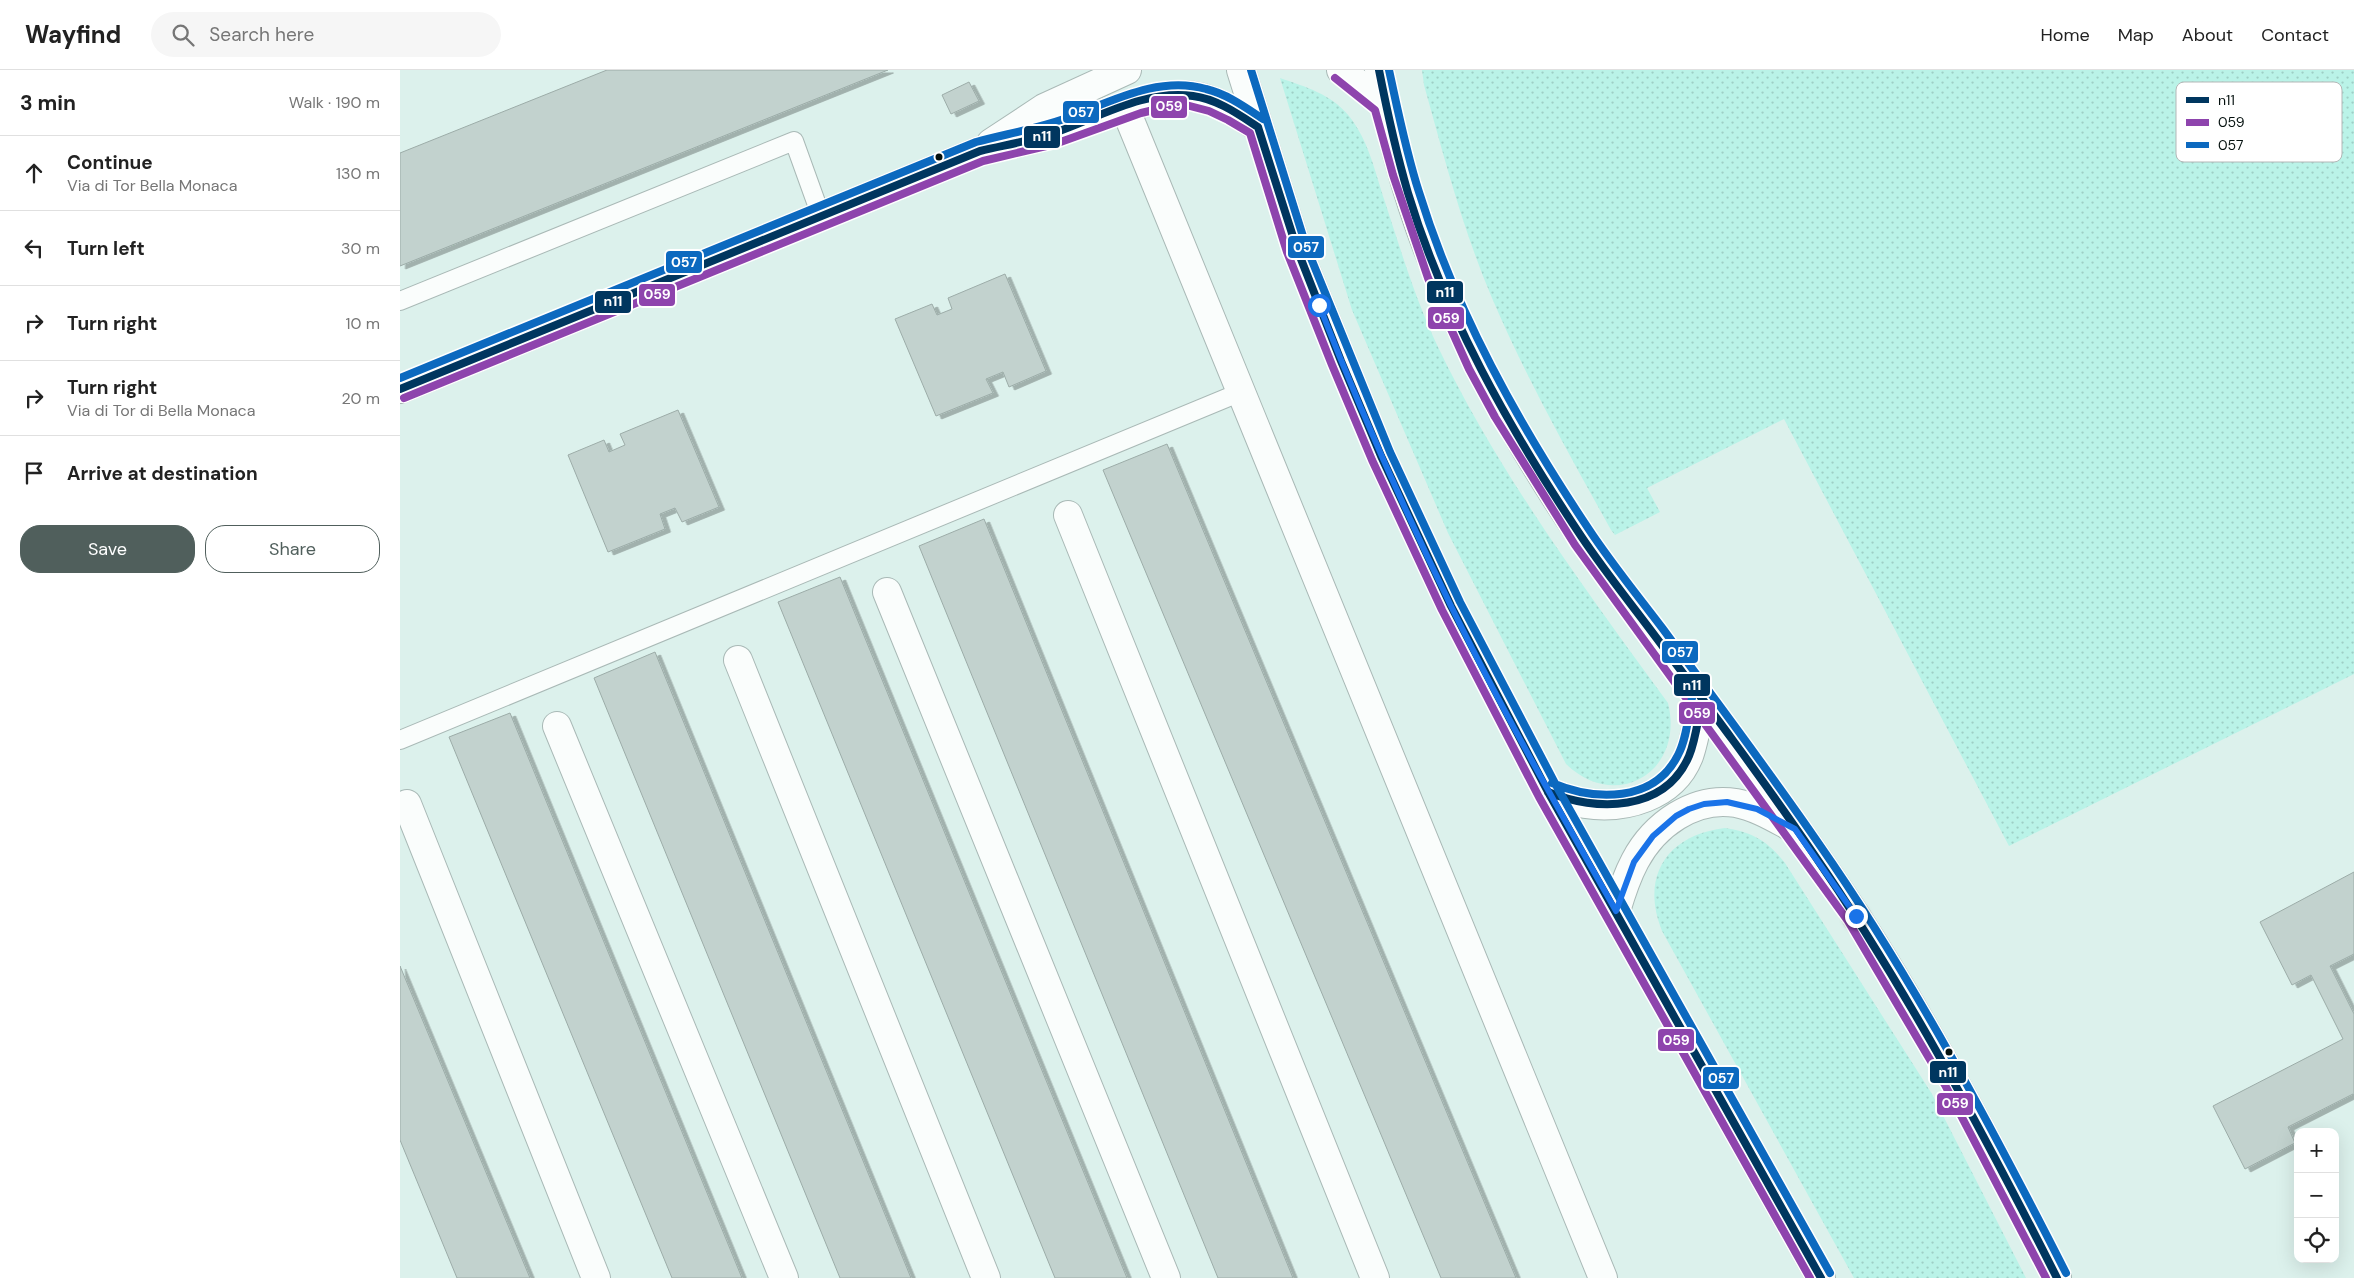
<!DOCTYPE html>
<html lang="en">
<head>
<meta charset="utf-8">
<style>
  :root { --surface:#fff; --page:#f6f6f6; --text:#222; --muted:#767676; --line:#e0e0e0; --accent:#505f5c }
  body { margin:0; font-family:"DM Sans",sans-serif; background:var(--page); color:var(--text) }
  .controls { position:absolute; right:15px; bottom:15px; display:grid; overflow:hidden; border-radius:10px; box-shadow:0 5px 20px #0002 }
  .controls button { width:45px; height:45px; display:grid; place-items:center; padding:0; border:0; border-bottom:1px solid var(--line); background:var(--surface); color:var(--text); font:25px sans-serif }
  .stop { position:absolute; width:15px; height:15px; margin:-11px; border:4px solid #1a73e8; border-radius:50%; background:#fff }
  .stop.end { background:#1a73e8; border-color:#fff; box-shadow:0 1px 5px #0008 }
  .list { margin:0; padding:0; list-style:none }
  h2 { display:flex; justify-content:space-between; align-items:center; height:65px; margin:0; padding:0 20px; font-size:21px }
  h2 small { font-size:16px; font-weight:400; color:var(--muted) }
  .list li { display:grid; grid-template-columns:32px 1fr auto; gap:15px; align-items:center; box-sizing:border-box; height:75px; padding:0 20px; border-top:1px solid var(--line) }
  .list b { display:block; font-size:19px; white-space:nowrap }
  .list p { margin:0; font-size:16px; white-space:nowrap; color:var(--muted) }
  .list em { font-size:16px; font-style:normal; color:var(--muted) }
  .actions { display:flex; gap:10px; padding:15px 20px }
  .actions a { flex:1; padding:11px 0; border:1px solid var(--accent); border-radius:20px; text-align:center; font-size:18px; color:var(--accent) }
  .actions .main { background:var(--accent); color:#fff }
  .icon { flex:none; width:28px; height:28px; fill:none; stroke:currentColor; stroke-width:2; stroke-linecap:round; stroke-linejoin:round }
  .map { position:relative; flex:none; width:1954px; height:1208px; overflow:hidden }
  header { display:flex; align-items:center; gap:30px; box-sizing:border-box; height:70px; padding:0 25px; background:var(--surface); border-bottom:1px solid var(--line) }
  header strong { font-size:24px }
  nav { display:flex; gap:28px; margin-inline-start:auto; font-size:18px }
  .search { width:350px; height:45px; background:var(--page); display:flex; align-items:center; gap:12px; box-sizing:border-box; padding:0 18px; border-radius:28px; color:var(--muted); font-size:19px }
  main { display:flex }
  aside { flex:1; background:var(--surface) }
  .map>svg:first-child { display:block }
  .grass { fill:url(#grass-dots) }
  .building { fill:#c2d2ce; stroke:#9caca8; filter:url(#shadow) }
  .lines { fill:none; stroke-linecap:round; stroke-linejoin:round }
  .service-casing { stroke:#a9b9b6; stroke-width:20 }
  .minor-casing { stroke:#a9b9b6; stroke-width:30 }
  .secondary-casing { stroke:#a9b9b6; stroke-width:30 }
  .primary-casing { stroke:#a9b9b6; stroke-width:30 }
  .service { stroke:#fafdfc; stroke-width:18 }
  .minor { stroke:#fafdfc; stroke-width:28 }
  .secondary { stroke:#fafdfc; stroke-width:28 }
  .primary { stroke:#fafdfc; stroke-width:28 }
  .bus-1-casing { stroke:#fff; stroke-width:11 }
  .bus-2-casing { stroke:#fff; stroke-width:11 }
  .bus-3-casing { stroke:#fff; stroke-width:11 }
  .bus-1 { stroke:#00365f; stroke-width:8 }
  .bus-2 { stroke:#8e44ad; stroke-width:8 }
  .bus-3 { stroke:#0c69bf; stroke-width:8 }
  .route { stroke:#1a73e8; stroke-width:6 }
  .bus-dot { fill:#04100e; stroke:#fff; stroke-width:2 }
  .key { fill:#fff; stroke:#b4b7b7; stroke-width:1 }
  .key-label { font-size:14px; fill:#04100e }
  .line-badge { stroke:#fff; stroke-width:2 }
  .badge-label { font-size:14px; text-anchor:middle; font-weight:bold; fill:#fff }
</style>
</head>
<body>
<header>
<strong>Wayfind</strong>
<div class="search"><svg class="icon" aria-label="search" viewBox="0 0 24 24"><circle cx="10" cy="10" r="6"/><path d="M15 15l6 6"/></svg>Search here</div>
<nav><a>Home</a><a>Map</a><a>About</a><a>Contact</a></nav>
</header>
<main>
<aside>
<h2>3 min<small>Walk · 190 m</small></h2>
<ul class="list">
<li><svg class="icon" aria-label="ahead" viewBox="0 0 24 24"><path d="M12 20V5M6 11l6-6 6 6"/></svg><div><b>Continue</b><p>Via di Tor Bella Monaca</p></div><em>130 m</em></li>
<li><svg class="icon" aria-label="left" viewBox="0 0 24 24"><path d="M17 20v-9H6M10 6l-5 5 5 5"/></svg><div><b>Turn left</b></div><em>30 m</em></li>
<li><svg class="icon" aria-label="right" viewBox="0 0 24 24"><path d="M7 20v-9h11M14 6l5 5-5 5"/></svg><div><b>Turn right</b></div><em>10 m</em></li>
<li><svg class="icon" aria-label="right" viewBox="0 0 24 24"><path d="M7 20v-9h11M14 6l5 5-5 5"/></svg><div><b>Turn right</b><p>Via di Tor di Bella Monaca</p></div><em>20 m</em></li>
<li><svg class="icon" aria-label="arrive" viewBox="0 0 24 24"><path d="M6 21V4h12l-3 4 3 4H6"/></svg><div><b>Arrive at destination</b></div></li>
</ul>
<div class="actions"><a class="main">Save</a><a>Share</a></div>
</aside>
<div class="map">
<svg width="1954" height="1208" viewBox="0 0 1954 1208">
  <defs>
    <pattern id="grass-dots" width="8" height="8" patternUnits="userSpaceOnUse" patternTransform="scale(1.25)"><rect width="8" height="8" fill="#baf3e8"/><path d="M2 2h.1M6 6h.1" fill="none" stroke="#9ecfc6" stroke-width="1.8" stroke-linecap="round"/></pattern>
    <filter id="shadow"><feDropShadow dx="5.5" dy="3" stdDeviation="0" flood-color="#0004"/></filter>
  </defs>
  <rect width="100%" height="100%" fill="#dcf1ec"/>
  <path class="grass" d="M1022,0H1954V604L1609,776L1384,349L1247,418L1260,442L1215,465L1211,460C1169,384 1126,308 1092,228C1063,160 1044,87 1024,15Z
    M880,8C906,17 931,24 949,46C969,71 975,102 985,132C1001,181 1016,231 1038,277C1099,404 1185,519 1268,633C1285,701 1217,743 1166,694L1048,463L952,240Z
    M1325,758C1352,762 1368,771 1385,793L1532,1024L1626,1208H1454L1262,861C1240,806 1267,765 1325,758Z"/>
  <path class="building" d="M207,0H488L0,196V83Z
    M569,12L579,31L551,44L542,25Z
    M605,204L646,301L609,317L603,302L586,309L593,323L536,346L495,249L532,234L537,245L552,239L548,228Z
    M278,340L319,437L282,452L275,438L260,444L265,459L208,482L168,385L204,370L209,382L225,375L220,364Z
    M767,374L1116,1208H1041L703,400Z
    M584,449L893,1208H818L519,476Z
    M440,507L727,1208H655L378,532Z
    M255,582L511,1208H440L194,608Z
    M110,643L342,1208H272L49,667Z
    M1954,802V884L1930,896L1954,944V1026L1953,1024L1888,1057L1895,1073L1845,1099L1813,1036L1943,969L1911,905L1892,915L1860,852Z
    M0,896L130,1208H57L0,1070Z"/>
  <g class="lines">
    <defs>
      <path id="service" d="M0,231L394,71L421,146
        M0,670L841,322"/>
      <path id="minor" d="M941,0L984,34
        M725,38L1203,1208
        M591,73L644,38L727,0
        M0,319L580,81C605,75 630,71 654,63C696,50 740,23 785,25C812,26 836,43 858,57
        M668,445L975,1208
        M487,522L766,1208
        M338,590L586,1208
        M157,656L384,1208
        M1148,722C1160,727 1172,732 1185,734C1224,740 1273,727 1289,686C1295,669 1298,648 1302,630
        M7,734L196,1208"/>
      <path id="secondary" d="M1216,841C1221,824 1227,806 1235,791C1254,755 1294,726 1336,733C1357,737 1376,749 1395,759"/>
      <path id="primary" d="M841,0L897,179L981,386L1051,536L1148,722L1421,1208
        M979,0C1007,171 1085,323 1181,466C1207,504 1237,541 1264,578C1329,666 1396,754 1456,846C1531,962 1595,1085 1657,1208"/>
    </defs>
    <use href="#service" class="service-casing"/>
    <use href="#minor" class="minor-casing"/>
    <use href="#secondary" class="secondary-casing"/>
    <use href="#primary" class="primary-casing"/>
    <use href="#service" class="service"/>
    <use href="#minor" class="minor"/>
    <use href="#secondary" class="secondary"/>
    <use href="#primary" class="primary"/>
    <defs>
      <path id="bus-1" d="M979,0C987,41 996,82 1008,123C1045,245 1110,360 1181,466C1203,499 1228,530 1252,562C1307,635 1362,708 1413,783C1506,918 1583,1062 1657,1208
        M858,57L897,179L941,291L981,386L1051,536L1148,722L1421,1208
        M0,319L580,81C605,75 630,71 654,63C698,48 745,19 793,26C817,29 838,44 858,57
        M1148,722C1196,742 1265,742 1289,686C1296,669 1298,648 1302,630"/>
      <path id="bus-2" d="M935,8L975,40L993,105L1028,208L1069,299L1095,347L1175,475L1448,851L1545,1015L1646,1208
        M4,328L583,91L655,74L741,43L775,35H786L809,41L828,50L850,63L887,182L932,295L972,390L1042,540L1139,727L1410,1208"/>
      <path id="bus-3" d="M851,0L906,176L990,382L1060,532L1157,717L1430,1203
        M989,0C998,41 1006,82 1019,122C1056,242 1118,353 1188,458C1211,493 1238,526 1263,559C1315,630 1369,701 1419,774C1514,910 1591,1056 1666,1203
        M0,308L576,72C606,64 635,59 664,49C709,33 757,5 806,19C827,24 845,37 863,49
        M1152,713C1195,731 1254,733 1278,685C1287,668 1288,646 1292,628"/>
    </defs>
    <use href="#bus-1" class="bus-1-casing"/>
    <use href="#bus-2" class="bus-2-casing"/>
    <use href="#bus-3" class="bus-3-casing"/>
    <use href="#bus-1" class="bus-1"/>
    <use href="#bus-2" class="bus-2"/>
    <use href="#bus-3" class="bus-3"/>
  </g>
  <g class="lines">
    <path class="route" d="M919,235C959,337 1003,437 1051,536C1102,640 1159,740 1216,841L1234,792L1253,766L1276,746L1289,739L1304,734L1327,732L1357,739L1395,759L1456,846"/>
  </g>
  <g class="bus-dot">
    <circle cx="539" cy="87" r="4.5"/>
    <circle cx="1549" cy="982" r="4.5"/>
  </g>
  <rect x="1776" y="12" width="166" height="80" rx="8" class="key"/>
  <rect x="1786" y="27" width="23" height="6" fill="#00365f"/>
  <rect x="1786" y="49" width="23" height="7" fill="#8e44ad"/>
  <rect x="1786" y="72" width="23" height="6" fill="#0c69bf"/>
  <g class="key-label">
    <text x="1818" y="35">n11</text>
    <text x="1818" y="57">059</text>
    <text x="1818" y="80">057</text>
  </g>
  <g class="line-badge">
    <rect x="750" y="25" width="38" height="24" rx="5" fill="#8e44ad"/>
    <rect x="662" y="30" width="38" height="24" rx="5" fill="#0c69bf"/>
    <rect x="623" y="55" width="38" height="24" rx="5" fill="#00365f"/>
    <rect x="887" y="165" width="38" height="24" rx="5" fill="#0c69bf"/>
    <rect x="265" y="180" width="38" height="24" rx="5" fill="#0c69bf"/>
    <rect x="1026" y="210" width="38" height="24" rx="5" fill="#00365f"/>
    <rect x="238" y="213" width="38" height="24" rx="5" fill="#8e44ad"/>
    <rect x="194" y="220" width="38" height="24" rx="5" fill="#00365f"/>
    <rect x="1027" y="236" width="38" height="24" rx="5" fill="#8e44ad"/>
    <rect x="1261" y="570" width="38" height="24" rx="5" fill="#0c69bf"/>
    <rect x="1273" y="603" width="38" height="24" rx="5" fill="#00365f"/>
    <rect x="1278" y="631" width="38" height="24" rx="5" fill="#8e44ad"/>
    <rect x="1257" y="958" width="38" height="24" rx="5" fill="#8e44ad"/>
    <rect x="1529" y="990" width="38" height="24" rx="5" fill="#00365f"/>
    <rect x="1302" y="996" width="38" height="24" rx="5" fill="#0c69bf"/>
    <rect x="1536" y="1022" width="38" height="24" rx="5" fill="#8e44ad"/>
  </g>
  <g class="badge-label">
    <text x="769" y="41">059</text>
    <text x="681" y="47">057</text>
    <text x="642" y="71">n11</text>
    <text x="906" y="182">057</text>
    <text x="284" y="197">057</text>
    <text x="1045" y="227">n11</text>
    <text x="257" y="229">059</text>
    <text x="213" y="236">n11</text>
    <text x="1046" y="253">059</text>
    <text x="1280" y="587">057</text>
    <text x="1292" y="620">n11</text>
    <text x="1297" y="648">059</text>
    <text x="1276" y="975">059</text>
    <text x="1548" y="1007">n11</text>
    <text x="1321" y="1013">057</text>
    <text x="1555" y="1038">059</text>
  </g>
</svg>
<div class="controls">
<button>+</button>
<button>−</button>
<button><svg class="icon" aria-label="locate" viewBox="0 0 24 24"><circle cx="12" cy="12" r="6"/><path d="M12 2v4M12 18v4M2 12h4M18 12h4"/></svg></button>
</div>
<div class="stop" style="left:919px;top:235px"></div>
<div class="stop end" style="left:1456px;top:846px"></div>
</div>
</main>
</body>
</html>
